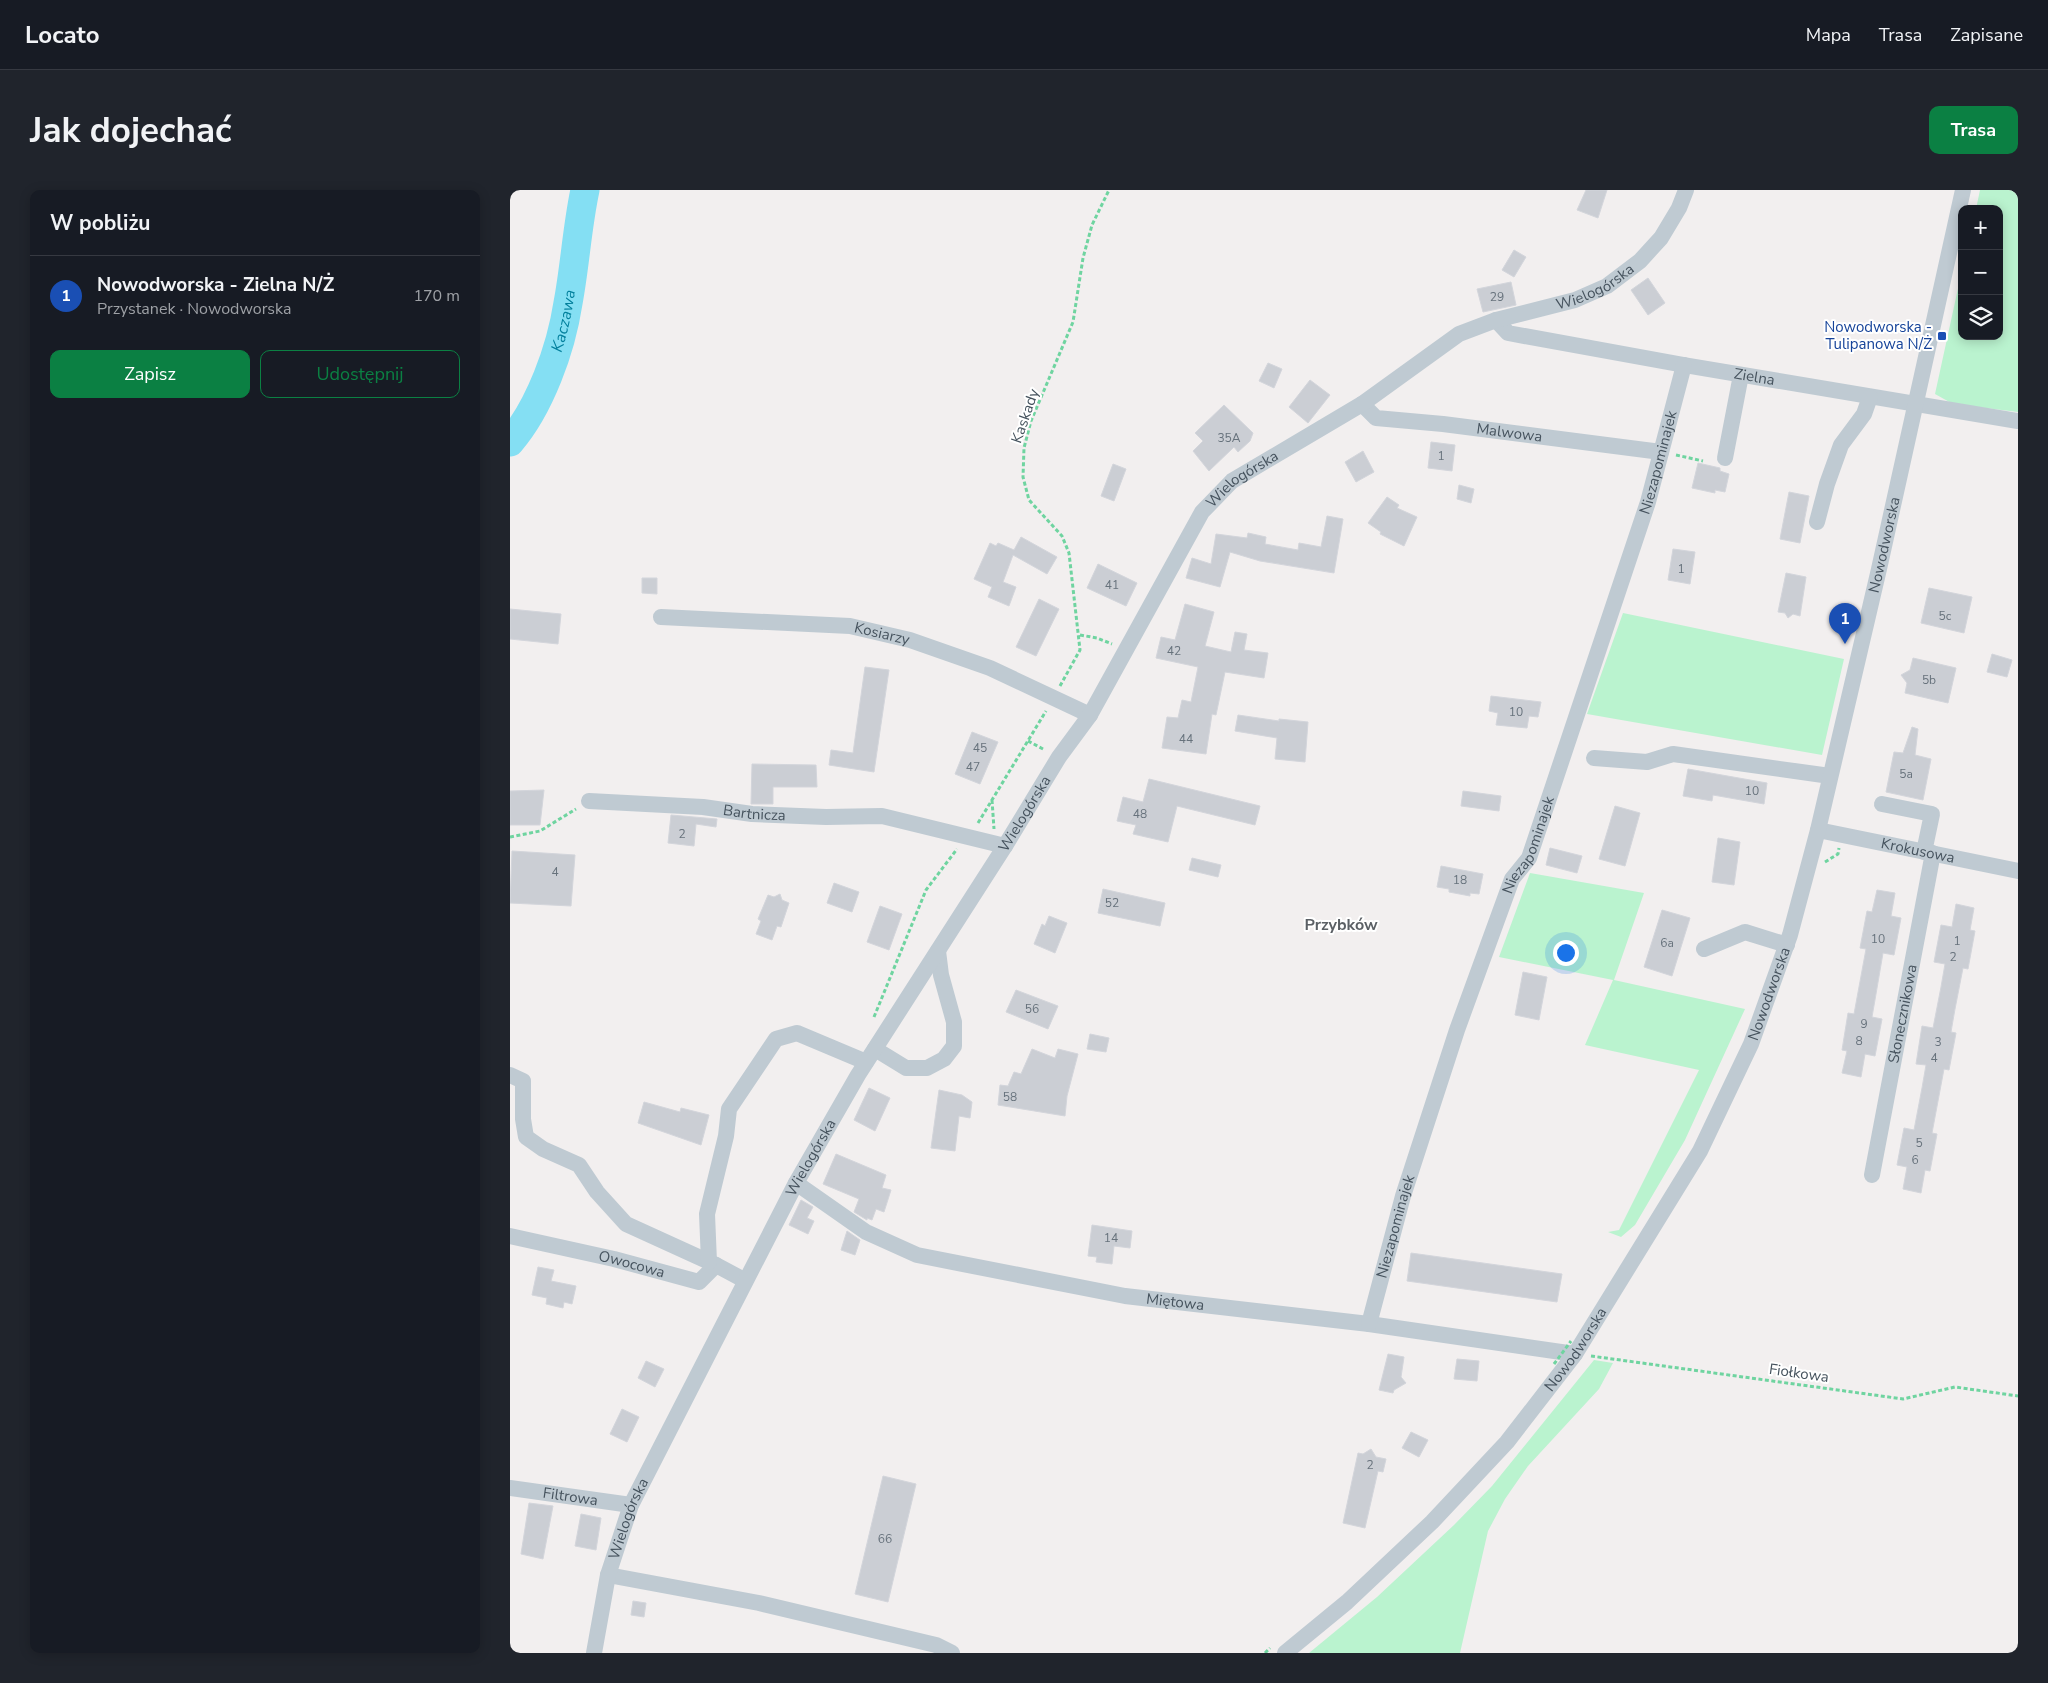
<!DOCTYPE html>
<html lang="pl">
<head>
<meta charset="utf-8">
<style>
  :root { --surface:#171b24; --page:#20242c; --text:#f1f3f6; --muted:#9ea1a6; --line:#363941; --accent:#0b8043 }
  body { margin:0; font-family:"Nunito Sans",sans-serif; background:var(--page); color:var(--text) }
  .controls { position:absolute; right:15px; top:15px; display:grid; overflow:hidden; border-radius:10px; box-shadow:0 2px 12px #0003 }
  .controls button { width:45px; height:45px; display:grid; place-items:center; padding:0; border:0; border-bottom:1px solid var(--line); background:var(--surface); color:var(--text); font:25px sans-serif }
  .you { position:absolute; left:1055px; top:762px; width:18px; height:18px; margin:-12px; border:4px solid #fff; border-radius:50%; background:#1a73e8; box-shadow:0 0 0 8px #1a73e833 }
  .badge { display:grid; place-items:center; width:32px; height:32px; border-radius:50%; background:var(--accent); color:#fff; font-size:16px; font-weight:700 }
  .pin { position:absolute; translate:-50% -41px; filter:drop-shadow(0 1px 2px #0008) }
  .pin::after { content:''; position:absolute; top:26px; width:18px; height:15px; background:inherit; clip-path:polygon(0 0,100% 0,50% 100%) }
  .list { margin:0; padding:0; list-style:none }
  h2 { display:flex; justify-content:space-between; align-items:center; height:65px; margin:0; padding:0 20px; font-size:21px }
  h2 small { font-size:16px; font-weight:400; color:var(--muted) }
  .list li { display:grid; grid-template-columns:32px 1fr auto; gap:15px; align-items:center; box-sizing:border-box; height:80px; padding:0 20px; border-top:1px solid var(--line) }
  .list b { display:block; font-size:19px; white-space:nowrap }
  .list p { margin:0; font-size:16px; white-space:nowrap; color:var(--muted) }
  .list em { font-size:16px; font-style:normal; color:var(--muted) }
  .actions { display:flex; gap:10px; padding:15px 20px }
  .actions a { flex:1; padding:11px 0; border:1px solid var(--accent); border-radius:10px; text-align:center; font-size:18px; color:var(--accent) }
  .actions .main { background:var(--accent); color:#fff }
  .icon { flex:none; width:28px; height:28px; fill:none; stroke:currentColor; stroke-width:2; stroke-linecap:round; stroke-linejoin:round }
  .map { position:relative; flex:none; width:1508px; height:1463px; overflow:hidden; border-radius:10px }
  header { display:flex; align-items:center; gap:30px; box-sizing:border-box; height:70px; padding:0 25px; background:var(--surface); border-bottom:1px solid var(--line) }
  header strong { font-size:24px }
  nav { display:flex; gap:28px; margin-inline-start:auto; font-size:18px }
  .intro { display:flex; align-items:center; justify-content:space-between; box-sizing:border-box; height:120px; padding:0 30px }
  h1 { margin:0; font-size:35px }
  .button { padding:12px 22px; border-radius:10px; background:var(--accent); color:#fff; font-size:18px; font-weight:700 }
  main { display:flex; gap:30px; padding:0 30px }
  aside { flex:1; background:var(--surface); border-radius:10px; box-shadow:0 2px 12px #0003 }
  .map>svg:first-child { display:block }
  .green { fill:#baf3cf }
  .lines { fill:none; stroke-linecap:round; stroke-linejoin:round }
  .river { stroke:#84dff3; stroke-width:29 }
  .building { fill:#cbced4; stroke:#d3d5db }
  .path { stroke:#6fd4a0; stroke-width:3; stroke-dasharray:4 2.5; stroke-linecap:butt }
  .minor { stroke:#bfcad2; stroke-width:16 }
  .path-bridge { stroke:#6fd4a0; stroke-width:3; stroke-dasharray:4 2.5; stroke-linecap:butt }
  .transit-dot { fill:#1a4fb4; stroke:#fff; stroke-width:2 }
  .labels { text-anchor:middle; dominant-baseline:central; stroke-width:4; stroke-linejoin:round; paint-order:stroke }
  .number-label { font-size:12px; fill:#67727c }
  .street-label { font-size:15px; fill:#46535e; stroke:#fff }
  .transit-label { font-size:15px; fill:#164399; stroke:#fff; text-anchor:end }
  .water-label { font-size:16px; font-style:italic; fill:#03809d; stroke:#fff }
  .neighbourhood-label { font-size:16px; font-weight:bold; fill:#5b6065; stroke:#fff }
</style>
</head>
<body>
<header>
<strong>Locato</strong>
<nav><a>Mapa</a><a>Trasa</a><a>Zapisane</a></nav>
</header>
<div class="intro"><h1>Jak dojechać</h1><a class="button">Trasa</a></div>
<main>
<aside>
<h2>W pobliżu<small></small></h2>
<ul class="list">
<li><span class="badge" style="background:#1a4fb4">1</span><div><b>Nowodworska - Zielna N/Ż</b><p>Przystanek · Nowodworska</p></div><em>170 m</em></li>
</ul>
<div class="actions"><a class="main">Zapisz</a><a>Udostępnij</a></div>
</aside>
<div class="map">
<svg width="1508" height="1463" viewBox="0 0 1508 1463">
  <rect width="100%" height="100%" fill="#f2efef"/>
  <path class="green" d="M1470,0H1508V222L1443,214L1425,204L1452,80V146H1489V19H1466Z
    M1113,423L1334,469L1312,565L1077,524Z
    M1020,683L1134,703L1104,790L1235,819L1175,950L1125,1035L1111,1047L1098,1042L1109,1040L1189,880L1075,855L1103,790L989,767Z
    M1084,1170L1103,1173L1089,1199L1018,1276L995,1309L978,1341L950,1463H799L867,1407L944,1335L982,1296Z"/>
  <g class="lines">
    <path class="river" id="s1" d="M0,252C30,217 51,159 58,113C65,76 67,37 75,0"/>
  </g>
  <path class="building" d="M1076,0H1097L1088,28L1067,20Z
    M1004,60L1016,67L1004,87L992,80Z
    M1138,88L1155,113L1138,125L1121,100Z
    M1001,92L1006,115L973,122L967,99Z
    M758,173L772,179L764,198L749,191Z
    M800,190L820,205L798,233L779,217Z
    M714,215L743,243L740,251L728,262L724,257L699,281L683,261L693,251L685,243Z
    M921,252L945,255L942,281L918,278Z
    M853,261L864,282L846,292L835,272Z
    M1188,273L1210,278V281L1219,284L1215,302L1205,300V303L1182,298Z
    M603,274L616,279L604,311L591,306Z
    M949,295L964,299L961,313L947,309Z
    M1279,302L1299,306L1290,353L1270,349Z
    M877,307L889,315L887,318L907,327L894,356L870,344L871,342L858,333Z
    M817,326L833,329L824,383L750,371L720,362L710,397L676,388L682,368L701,374L706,344L737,348L738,343L756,347L755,354L788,360L789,353L811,357Z
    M511,347L547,367L537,384L503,365L493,392L506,397L499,416L478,407L482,397L464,389L480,353L486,356L488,353L504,360Z
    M1163,359L1185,362L1180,394L1158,390Z
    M588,374L627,393L616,416L577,398Z
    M1276,383L1296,387L1290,426L1283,424L1278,428L1275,423L1268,422Z
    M132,388H147V404L132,403Z
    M1419,398L1462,407L1454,443L1411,433Z
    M529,409L549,419L526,466L506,457Z
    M675,414L704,422L695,456L721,462L725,442L737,444L734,460L758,463L754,488L715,482L706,525L702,524L696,564L652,558L657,527L668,528L672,510L681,512L688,477L646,468L651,447L665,450Z
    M0,419L51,424L48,454L0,449Z
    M1482,464L1502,470L1497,487L1477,482Z
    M1403,468L1446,478L1438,513L1395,503L1397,493L1391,485L1400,480Z
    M355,477L379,480L364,582L319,575L321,560L343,563Z
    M981,506L1031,512L1028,527L1019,526L1017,538L986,535L988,523L979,521Z
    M728,525L769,531V529L798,532L795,572L765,569L767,548L725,541Z
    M1402,537L1408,539L1405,565L1421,569L1413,610L1376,602L1384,562L1393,563Z
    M462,542L488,552L470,594L445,584Z
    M242,574L306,575L307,597H263V614H241Z
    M1178,579L1257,593L1254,614L1203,605L1202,611L1173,606Z
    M639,589L750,616L745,635L667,616L658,652L623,644L626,635L607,631L613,607L633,612Z
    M34,600L30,635H0V601Z
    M953,601L991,606L989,621L951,616Z
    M1105,616L1130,623L1115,676L1089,669Z
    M161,625L207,629L206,637L186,634L184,656L158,653Z
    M1208,648L1230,652L1224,695L1202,692Z
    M1040,658L1072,666L1067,683L1036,675Z
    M2,661L65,665L61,716L0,713Z
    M682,668L711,675L708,687L679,680Z
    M931,676L973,684L969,704L960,703V706L939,702V699L927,697Z
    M324,693L349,702L342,722L317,713Z
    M593,699L655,713L650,736L588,723Z
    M1367,700L1385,703L1381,726L1391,728L1384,765L1373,763L1366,804L1362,827L1372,829L1365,866L1355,864L1351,887L1332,883L1337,861L1332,860L1338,823L1344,824L1356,759L1350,758L1357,721L1362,722Z
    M270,704L272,710L279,713L271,737L267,736L262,750L246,744L251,731L248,729L258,705L264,707Z
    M1446,714L1464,718L1460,740L1465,741L1458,779L1453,778L1445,819L1441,842L1446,843L1439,880L1434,879L1422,943L1427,944L1420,981L1415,980L1411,1003L1393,999L1397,977L1387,975L1394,938L1404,940L1412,898L1416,875L1406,874L1412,836L1423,838L1431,797L1435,774L1424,772L1431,735L1442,737Z
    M370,716L392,724L379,760L357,752Z
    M1152,720L1180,728L1162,786L1134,777Z
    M539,726L557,733L545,763L524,754L532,734L535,736Z
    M1013,782L1037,787L1029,830L1005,825Z
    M506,800L548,816L538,839L496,822Z
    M580,844L599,848L596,862L577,859Z
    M522,859L545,868L548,859L568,864L557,906L555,926L488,915L490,895L498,896L504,882L511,884Z
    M359,898L380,908L365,941L344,930Z
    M429,900L452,905L462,912L460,928L449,926L445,961L421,958Z
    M134,912L170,922L171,918L199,925L191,955L128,933Z
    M326,964L376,985L372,998L381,1000L374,1022L366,1019L362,1030L357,1028V1030L344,1022L349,1009L313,994Z
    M291,1010L303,1017L297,1028L304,1031L298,1044L279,1035Z
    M582,1035L622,1041L620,1058L604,1056L602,1074L586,1072L587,1067L578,1066Z
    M337,1041L350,1050L345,1065L331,1060Z
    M901,1063L1052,1084L1047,1112L897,1091Z
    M28,1077L44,1080L41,1091L66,1096L62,1114L54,1112L53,1118L36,1114L37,1108L22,1105Z
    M878,1164L894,1167L891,1187L896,1193L884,1200L883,1203L869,1200Z
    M947,1169L969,1171L967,1191L944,1189Z
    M136,1171L154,1179L145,1197L128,1188Z
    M112,1219L129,1227L117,1252L100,1244Z
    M901,1242L918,1250L909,1267L892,1258Z
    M861,1259L866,1267L876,1269L873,1282L868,1281L855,1338L833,1333L848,1263L853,1264Z
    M373,1286L406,1294L378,1412L345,1404Z
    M19,1313L43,1316L33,1369L11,1364Z
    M71,1324L91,1328L86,1360L65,1356Z
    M123,1411L136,1413L134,1427L121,1425Z"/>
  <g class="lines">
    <path class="path" d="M1166,265L1193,271
      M570,445L587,448L602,454
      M550,496L570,460L559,363L552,346L519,310L513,287L514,258L521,231L563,132L573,68L582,35L599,0
      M518,551L535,560
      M482,610L484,639
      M468,633L536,521
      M0,647L30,641L66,619
      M1315,672L1328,664L1329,658
      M364,827L416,700L447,659
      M1081,1166L1393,1209L1445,1197L1508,1206
      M755,1463L760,1458"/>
    <g class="minor">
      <path id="s2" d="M986,130L998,143L1174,175L1508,231"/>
      <path id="s3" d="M852,214L866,228L933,234L1151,262"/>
      <path d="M1215,268L1231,185"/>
      <path d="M1307,332L1317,294L1331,255L1354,224L1360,207"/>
      <path id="s4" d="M151,427L340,436L400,450L480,478L580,525"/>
      <path d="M1084,568L1137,572L1163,564L1320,586"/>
      <path id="s5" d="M79,611L193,617L242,624L316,627L372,626L495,656"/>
      <path d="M1372,614L1422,624L1414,662"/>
      <path id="s6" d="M1308,640L1508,681"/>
      <path d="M1194,759L1235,742L1277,755"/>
      <path d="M365,859L396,878H417L434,869L444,856V832L431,785L428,761"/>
      <path d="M0,885L13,891V929L16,947L33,959L69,975L87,1002L116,1034L206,1075"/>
      <path id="s7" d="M1362,985L1423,663"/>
      <path id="s8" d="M286,993L356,1042L407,1065L615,1106L859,1134L1065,1164"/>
      <path id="s9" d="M0,1046L104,1069L189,1092L206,1075L234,1090"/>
      <path d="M199,1072L197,1024L216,946L219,919L266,849L287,843L356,872"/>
      <path id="s10" d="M859,1134L893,1006L947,840L1002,689L1019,668L1138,312L1174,175"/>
      <path id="s11" d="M0,1298L121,1315"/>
      <path d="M98,1385L249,1413L426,1455L442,1463"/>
      <path id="s12" d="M84,1463L98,1385L121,1315L286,993L348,885L495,656L549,567L580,525L692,322L722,291L852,214L949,144L986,130L1065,110L1097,96L1130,71L1151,48L1169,18L1176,0"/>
      <path id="s13" d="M775,1463L837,1412L922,1332L997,1252L1065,1164L1190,961L1241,854L1280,745L1308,640L1369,379L1453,0"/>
    </g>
    <path class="path-bridge" d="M1044,1174L1061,1151"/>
  </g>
  <rect class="transit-dot" x="1427" y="141" width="10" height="10" rx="2.5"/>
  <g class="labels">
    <g class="number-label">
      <text x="987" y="107">29</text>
      <text x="719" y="248">35A</text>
      <text x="931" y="266">1</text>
      <text x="1171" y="379">1</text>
      <text x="602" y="395">41</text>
      <text x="1435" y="426">5c</text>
      <text x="664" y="461">42</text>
      <text x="1419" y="490">5b</text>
      <text x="1006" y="522">10</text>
      <text x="676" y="549">44</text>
      <text x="470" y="558">45</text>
      <text x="463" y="577">47</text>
      <text x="1396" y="584">5a</text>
      <text x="1242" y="601">10</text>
      <text x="630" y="624">48</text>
      <text x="172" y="644">2</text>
      <text x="45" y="682">4</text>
      <text x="950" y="690">18</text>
      <text x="602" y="713">52</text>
      <text x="1368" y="749">10</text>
      <text x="1447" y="751">1</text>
      <text x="1157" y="753">6a</text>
      <text x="1443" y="767">2</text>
      <text x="522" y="819">56</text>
      <text x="1354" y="834">9</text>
      <text x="1349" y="851">8</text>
      <text x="1428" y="852">3</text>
      <text x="1424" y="868">4</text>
      <text x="500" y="907">58</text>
      <text x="1409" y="953">5</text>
      <text x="1405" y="970">6</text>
      <text x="601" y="1048">14</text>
      <text x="860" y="1275">2</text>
      <text x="375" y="1349">66</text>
    </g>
    <g class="street-label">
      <text stroke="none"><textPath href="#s12" startOffset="1758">Wielogórska</textPath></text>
      <text stroke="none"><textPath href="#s2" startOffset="268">Zielna</textPath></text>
      <text transform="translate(515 226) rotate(-71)">Kaskady</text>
      <text stroke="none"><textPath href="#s3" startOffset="154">Malwowa</textPath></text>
      <text stroke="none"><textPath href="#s10" startOffset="911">Niezapominajek</textPath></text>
      <text stroke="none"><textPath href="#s12" startOffset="1352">Wielogórska</textPath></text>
      <text stroke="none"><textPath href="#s13" startOffset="1292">Nowodworska</textPath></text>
      <text stroke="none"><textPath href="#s4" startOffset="222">Kosiarzy</textPath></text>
      <text stroke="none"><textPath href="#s5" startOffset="166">Bartnicza</textPath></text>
      <text stroke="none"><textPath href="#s12" startOffset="949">Wielogórska</textPath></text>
      <text stroke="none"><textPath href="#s10" startOffset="506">Niezapominajek</textPath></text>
      <text stroke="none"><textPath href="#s6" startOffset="102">Krokusowa</textPath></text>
      <text stroke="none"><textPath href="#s13" startOffset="828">Nowodworska</textPath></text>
      <text stroke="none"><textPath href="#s7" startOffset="164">Słonecznikowa</textPath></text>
      <text stroke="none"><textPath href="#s12" startOffset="544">Wielogórska</textPath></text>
      <text stroke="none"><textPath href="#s10" startOffset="101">Niezapominajek</textPath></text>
      <text stroke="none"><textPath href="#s9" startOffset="125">Owocowa</textPath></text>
      <text stroke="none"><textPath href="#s8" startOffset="404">Miętowa</textPath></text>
      <text stroke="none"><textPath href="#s13" startOffset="422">Nowodworska</textPath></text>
      <text transform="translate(1289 1183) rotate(8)">Fiołkowa</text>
      <text stroke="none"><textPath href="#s11" startOffset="61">Filtrowa</textPath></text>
      <text stroke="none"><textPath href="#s12" startOffset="139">Wielogórska</textPath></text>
    </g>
    <g class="transit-label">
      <text x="1422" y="137">Nowodworska -<tspan x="1422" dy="17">Tulipanowa N/Ż</tspan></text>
    </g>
    <g class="water-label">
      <text stroke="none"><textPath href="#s1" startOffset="134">Kaczawa</textPath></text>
    </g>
    <g class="neighbourhood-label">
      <text x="831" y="735">Przybków</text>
    </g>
  </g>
</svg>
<div class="controls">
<button>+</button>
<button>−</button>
<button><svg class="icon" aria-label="layers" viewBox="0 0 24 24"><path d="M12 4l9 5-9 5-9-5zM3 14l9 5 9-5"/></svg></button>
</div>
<div class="you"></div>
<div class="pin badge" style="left:1335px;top:454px;background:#1a4fb4">1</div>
</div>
</main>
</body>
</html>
